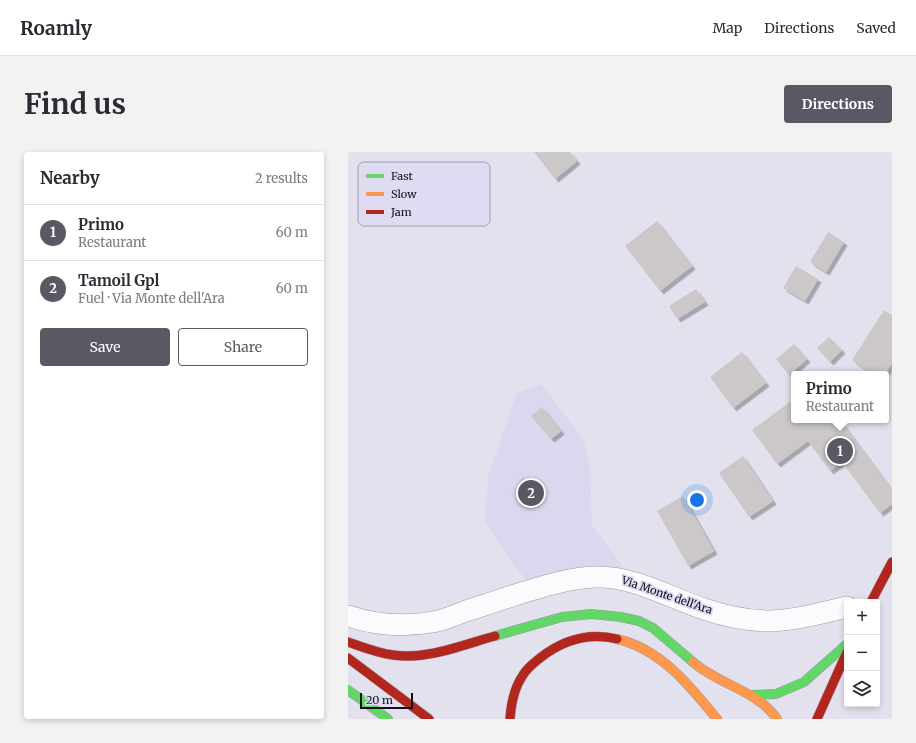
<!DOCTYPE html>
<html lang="en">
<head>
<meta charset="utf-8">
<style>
  :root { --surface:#fff; --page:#f2f2f3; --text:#2b2b33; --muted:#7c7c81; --line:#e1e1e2; --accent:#5a5963 }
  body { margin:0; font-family:Merriweather,serif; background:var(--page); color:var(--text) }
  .controls { position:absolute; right:12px; bottom:12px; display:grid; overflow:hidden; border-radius:4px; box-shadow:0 2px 6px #0003 }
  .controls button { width:36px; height:36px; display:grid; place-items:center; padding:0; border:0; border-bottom:1px solid var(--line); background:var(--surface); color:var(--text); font:20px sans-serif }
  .scale { position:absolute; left:12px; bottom:10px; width:53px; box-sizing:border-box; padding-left:4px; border:2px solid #111018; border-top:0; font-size:11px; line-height:14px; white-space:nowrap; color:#111018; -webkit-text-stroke:3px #dedbf3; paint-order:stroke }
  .you { position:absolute; left:349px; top:348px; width:14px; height:14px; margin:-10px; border:3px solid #fff; border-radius:50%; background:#1a73e8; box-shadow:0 0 0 6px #1a73e833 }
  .badge { display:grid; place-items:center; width:26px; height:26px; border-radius:50%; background:var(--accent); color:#fff; font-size:13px; font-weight:700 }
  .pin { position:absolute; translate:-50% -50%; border:2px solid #fff; box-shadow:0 1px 4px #0006 }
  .popup { position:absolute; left:443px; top:219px; width:98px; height:52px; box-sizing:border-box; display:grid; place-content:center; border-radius:4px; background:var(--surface); filter:drop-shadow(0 1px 3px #0005); font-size:13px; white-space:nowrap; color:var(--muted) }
  .popup b { font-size:15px; color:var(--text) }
  .popup::after { content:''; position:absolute; left:50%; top:100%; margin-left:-8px; border:8px solid transparent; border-top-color:var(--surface) }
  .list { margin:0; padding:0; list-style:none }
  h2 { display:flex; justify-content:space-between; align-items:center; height:52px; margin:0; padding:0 16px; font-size:17px }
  h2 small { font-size:13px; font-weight:400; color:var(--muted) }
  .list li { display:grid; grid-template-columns:26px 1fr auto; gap:12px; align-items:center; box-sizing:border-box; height:56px; padding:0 16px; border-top:1px solid var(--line) }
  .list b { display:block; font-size:15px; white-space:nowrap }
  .list p { margin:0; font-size:13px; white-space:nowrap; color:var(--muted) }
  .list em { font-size:13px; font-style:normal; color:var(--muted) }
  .actions { display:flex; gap:8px; padding:12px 16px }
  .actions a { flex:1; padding:9px 0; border:1px solid var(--accent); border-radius:4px; text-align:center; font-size:14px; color:var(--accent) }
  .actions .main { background:var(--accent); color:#fff }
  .icon { flex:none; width:22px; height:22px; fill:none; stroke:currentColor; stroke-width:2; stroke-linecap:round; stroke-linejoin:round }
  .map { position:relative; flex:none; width:544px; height:567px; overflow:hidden; border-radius:4px }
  header { display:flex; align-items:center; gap:24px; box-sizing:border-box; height:56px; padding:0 20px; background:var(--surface); border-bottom:1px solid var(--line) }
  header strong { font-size:19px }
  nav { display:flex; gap:22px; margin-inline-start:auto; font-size:14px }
  .intro { display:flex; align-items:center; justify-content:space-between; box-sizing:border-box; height:96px; padding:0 24px }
  h1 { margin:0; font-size:28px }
  .button { padding:10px 18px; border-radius:4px; background:var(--accent); color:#fff; font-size:14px; font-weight:700 }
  main { display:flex; gap:24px; padding:0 24px }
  aside { flex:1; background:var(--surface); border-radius:4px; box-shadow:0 2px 6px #0003 }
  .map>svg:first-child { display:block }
  .built { fill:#dad8ee }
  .building { fill:#ccc8ca; filter:url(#shadow) }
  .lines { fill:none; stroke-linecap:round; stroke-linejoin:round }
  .street-casing { stroke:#9d9ca6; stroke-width:22 }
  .fast-casing { stroke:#9d9ca6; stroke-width:10 }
  .slow-casing { stroke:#9d9ca6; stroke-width:10 }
  .jam-casing { stroke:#9d9ca6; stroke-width:10 }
  .street { stroke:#fbfafc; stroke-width:21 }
  .fast { stroke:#63d668; stroke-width:9 }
  .slow { stroke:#ff974d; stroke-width:9 }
  .jam { stroke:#b3261e; stroke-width:9 }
  .labels { text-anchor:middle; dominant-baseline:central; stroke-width:3.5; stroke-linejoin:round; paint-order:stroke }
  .street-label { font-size:11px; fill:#111018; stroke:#dedbf3 }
  .key { fill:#dedbf3; stroke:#a09eb1; stroke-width:1 }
  .key-label { font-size:11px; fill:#111018 }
</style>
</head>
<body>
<header>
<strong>Roamly</strong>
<nav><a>Map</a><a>Directions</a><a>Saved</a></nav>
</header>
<div class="intro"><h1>Find us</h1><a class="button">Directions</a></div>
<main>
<aside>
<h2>Nearby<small>2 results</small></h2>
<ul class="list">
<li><span class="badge">1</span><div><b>Primo</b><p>Restaurant</p></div><em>60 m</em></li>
<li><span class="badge">2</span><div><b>Tamoil Gpl</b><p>Fuel · Via Monte dell'Ara</p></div><em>60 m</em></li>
</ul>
<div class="actions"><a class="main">Save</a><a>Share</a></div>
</aside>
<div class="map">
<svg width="544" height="567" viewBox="0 0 544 567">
  <defs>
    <filter id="shadow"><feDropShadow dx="3.5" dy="3.5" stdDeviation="0" flood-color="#0004"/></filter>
  </defs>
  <rect width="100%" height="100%" fill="#e2e1ed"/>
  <path class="built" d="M193,232L236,288L242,316L244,373L275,415L181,433L137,371L140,325L169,241Z"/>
  <path class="building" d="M186,0H222L229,9L207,27Z
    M309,69L344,114L312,139L277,94Z
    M480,80L496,90L478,120L462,110Z
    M448,114L470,127L457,149L435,136Z
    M348,137L357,150L329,167L321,154Z
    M536,158L544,163V211L537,222H525L504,208Z
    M481,185L494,198L482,210L469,196Z
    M446,192L459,207L441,223L428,207Z
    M394,200L418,231L385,256L362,225Z
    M446,247V268H492L544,338V352L532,361L494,310L482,319L460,289L429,312L404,278Z
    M194,255L213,279L203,287L183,264Z
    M395,304L425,349L401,365L371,321Z
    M174,326L193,331L188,351L169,346Z
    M335,344L366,399L340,414L309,359Z"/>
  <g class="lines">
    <defs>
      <path id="street" d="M0,464C27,473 56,475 84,470C95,469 107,463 118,459C137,453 155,447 173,441C197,434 221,426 247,425C286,424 320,445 356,457C377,464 400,469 422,469C448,468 474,461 499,455"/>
      <path id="fast" d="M147,484L214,465L243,462L273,465L291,469L305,476L345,510
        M0,538L40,567
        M403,543L428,542L456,530L499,492"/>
      <path id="slow" d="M269,487C313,497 342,534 369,567
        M345,510C371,533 409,538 429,567"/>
      <path id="jam" d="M523,450L544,410
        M0,490C15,495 29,501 45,503C79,508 114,493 147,484
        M0,506L81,567
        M162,567C163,552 166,536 175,523C179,516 186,511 192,506C215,488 240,480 269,487
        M469,567L499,500"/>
    </defs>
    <use href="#street" class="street-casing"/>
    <use href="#fast" class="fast-casing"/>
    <use href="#slow" class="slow-casing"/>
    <use href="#jam" class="jam-casing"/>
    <use href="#street" class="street"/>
    <use href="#fast" class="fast"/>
    <use href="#slow" class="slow"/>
    <use href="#jam" class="jam"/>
  </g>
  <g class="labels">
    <g class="street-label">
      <text transform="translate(319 443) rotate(19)">Via Monte dell'Ara</text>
    </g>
  </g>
  <rect x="10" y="10" width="132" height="64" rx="6" class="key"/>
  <rect x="18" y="22" width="18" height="4" fill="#63d668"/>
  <rect x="18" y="40" width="18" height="4" fill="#ff974d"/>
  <rect x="18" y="58" width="18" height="4" fill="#b3261e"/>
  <g class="key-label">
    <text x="43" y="28">Fast</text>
    <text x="43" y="46">Slow</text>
    <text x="43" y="64">Jam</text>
  </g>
</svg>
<div class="controls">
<button>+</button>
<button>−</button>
<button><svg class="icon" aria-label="layers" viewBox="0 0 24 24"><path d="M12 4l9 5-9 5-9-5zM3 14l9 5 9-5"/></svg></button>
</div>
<div class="scale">20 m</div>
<div class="you"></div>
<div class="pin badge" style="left:492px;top:299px">1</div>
<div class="popup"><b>Primo</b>Restaurant</div>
<div class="pin badge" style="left:183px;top:341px">2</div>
</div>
</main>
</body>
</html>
